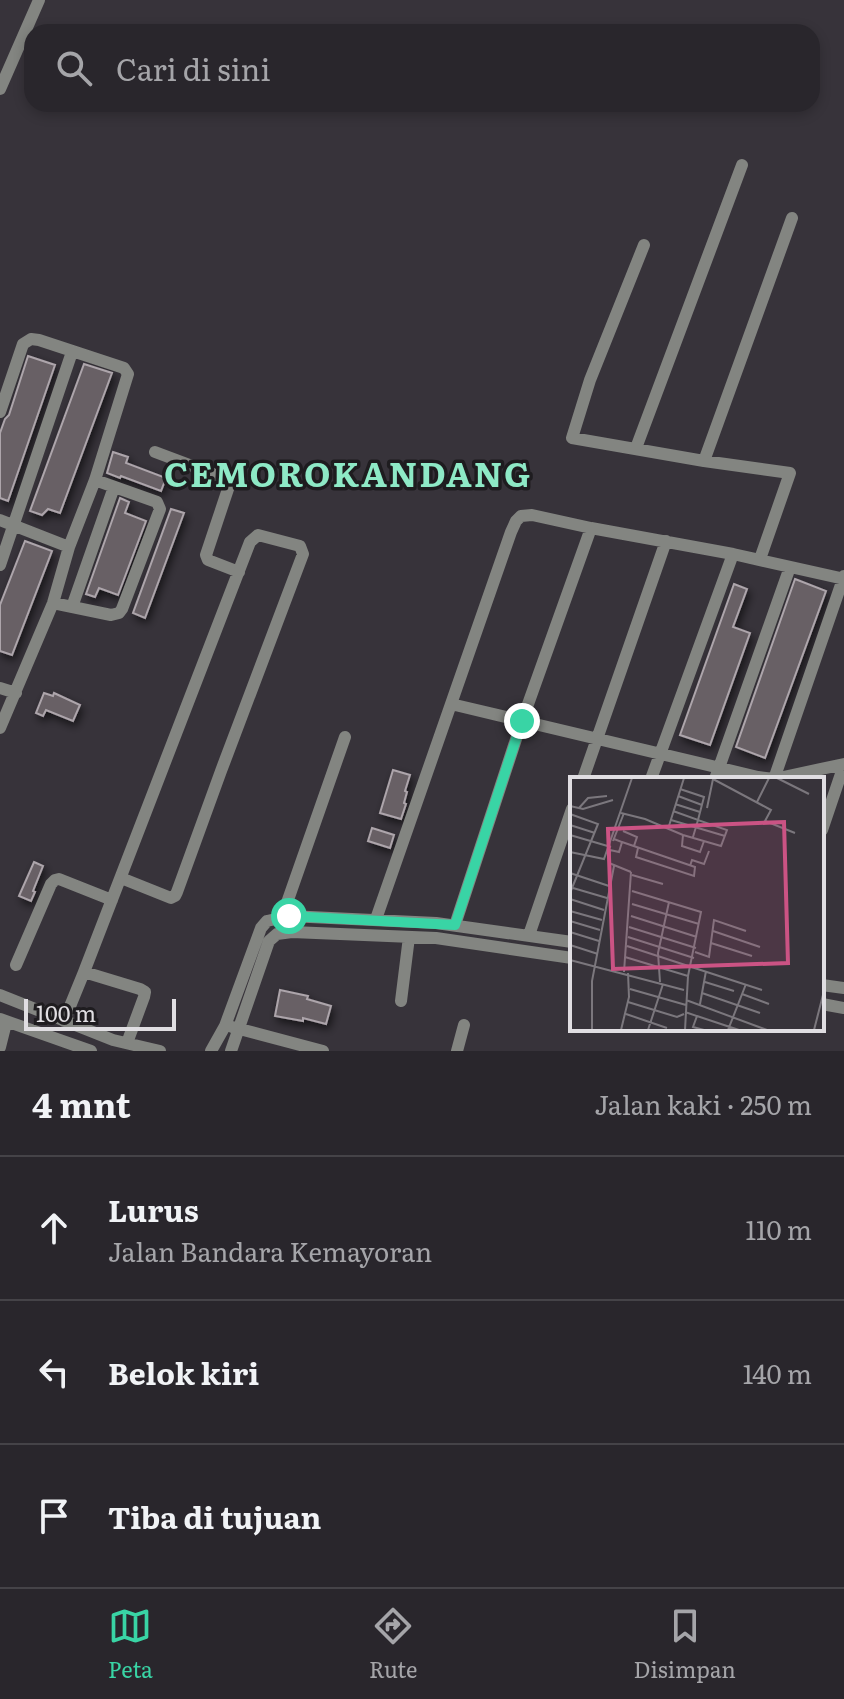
<!DOCTYPE html>
<html lang="id">
<head>
<meta charset="utf-8">
<style>
  :root { --surface:#29262c; --page:#312e34; --text:#f1f3f6; --muted:#a5a5a9; --line:#454348; --accent:#39d4a5 }
  body { margin:0; font-family:Literata,serif; background:var(--page); color:var(--text) }
  .scale { position:absolute; left:24px; bottom:20px; width:152px; box-sizing:border-box; padding-left:8px; border:4px solid #e0dee2; border-top:0; font-size:22px; line-height:28px; white-space:nowrap; color:#e0dee2; -webkit-text-stroke:6px #1e1c1f; paint-order:stroke }
  .stop { position:absolute; width:24px; height:24px; margin:-18px; border:6px solid #39d4a5; border-radius:50%; background:#fff }
  .stop.end { background:#39d4a5; border-color:#fff; box-shadow:0 2px 8px #0008 }
  .list { margin:0; padding:0; list-style:none }
  h2 { display:flex; justify-content:space-between; align-items:center; height:104px; margin:0; padding:0 32px; font-size:34px }
  h2 small { font-size:26px; font-weight:400; color:var(--muted) }
  .list li { display:grid; grid-template-columns:52px 1fr auto; gap:24px; align-items:center; box-sizing:border-box; height:144px; padding:0 32px; border-top:2px solid var(--line) }
  .list b { display:block; font-size:30px; white-space:nowrap }
  .list p { margin:0; font-size:26px; white-space:nowrap; color:var(--muted) }
  .list em { font-size:26px; font-style:normal; color:var(--muted) }
  .icon { flex:none; width:44px; height:44px; fill:none; stroke:currentColor; stroke-width:2; stroke-linecap:round; stroke-linejoin:round }
  .map { position:relative; flex:none; width:844px; height:1051px; overflow:hidden }
  .search { position:absolute; background:var(--surface); box-shadow:0 4px 12px #0003; left:24px; right:24px; top:24px; height:88px; display:flex; align-items:center; gap:20px; box-sizing:border-box; padding:0 28px; border-radius:24px; color:var(--muted); font-size:30px }
  .sheet { height:536px; background:var(--surface) }
  nav { display:flex; justify-content:space-around; align-items:center; box-sizing:border-box; height:112px; border-top:2px solid var(--line); background:var(--surface); font-size:22px; color:var(--muted) }
  nav a { display:grid; justify-items:center; gap:4px }
  nav .on { color:var(--accent) }
  .map>svg:first-child { display:block }
  .building { fill:#676065; stroke:#ada5ab; stroke-width:2; filter:url(#shadow) }
  .lines { fill:none; stroke-linecap:round; stroke-linejoin:round }
  .minor { stroke:#838581; stroke-width:12 }
  .route { stroke:#39d4a5; stroke-width:10 }
  .labels { text-anchor:middle; dominant-baseline:central; stroke-width:7; stroke-linejoin:round; paint-order:stroke }
  .district-label { font-size:34px; font-weight:bold; letter-spacing:2px; fill:#8ee9c6; stroke:#1e1c1f }
  .inset-road { fill:none; stroke:#7b777d; stroke-width:2 }
  .view { fill:#cb5384; fill-opacity:0.15; stroke:#cb5384; stroke-width:4 }
  .inset-edge { fill:none; stroke:#e0dee2; stroke-width:4 }
</style>
</head>
<body>
<div class="map">
<svg width="844" height="1051" viewBox="0 0 844 1051">
  <defs>
    <filter id="shadow"><feDropShadow dx="2.5" dy="4.5" stdDeviation="4" flood-color="#0009"/></filter>
  </defs>
  <rect width="100%" height="100%" fill="#37333a"/>
  <path class="building" d="M28,356L55,365L8,501L0,498V433L5,419L9,415Z
    M84,364L112,373L60,513L48,509L42,515L30,511Z
    M113,452L128,457L126,463L166,478L161,491L121,476L120,478L107,473Z
    M120,498L129,502L125,513L146,521L118,595L99,588L95,597L86,594Z
    M171,509L184,513L145,618L133,613Z
    M25,541L52,551L12,655L0,651V605Z
    M795,579L826,591L765,758L736,747Z
    M734,584L747,589L733,627L750,633L710,745L680,735Z
    M44,693L53,696L54,693L80,705L73,721L46,710L43,716L36,713Z
    M393,770L410,775L405,791L407,792L404,803L406,804L401,819L380,813Z
    M372,828L394,835L390,848L368,841Z
    M34,862L43,866L33,891L35,892L31,901L19,896Z
    M280,990L308,996L307,999L331,1006L326,1024L303,1018V1021L275,1016Z"/>
  <g class="lines">
    <path class="minor" d="M0,89L39,0
      M644,245L590,380L572,438L704,461L790,473L760,559
      M0,412L23,344L31,339L39,340L124,368L128,374L95,480L69,547L53,603L0,728
      M636,448L742,165
      M155,452L227,479L230,483L206,555L208,560L239,572
      M704,461L792,218
      M0,520L69,547
      M0,565L72,352
      M53,603L111,615L119,613L122,609L160,509L157,502L95,480
      M72,607L114,487
      M0,688L16,693
      M451,704L758,777L774,779L844,764
      M583,779L666,541
      M651,779L733,554
      M715,779L790,567
      M774,779L844,576
      M822,830L844,765
      M282,917L345,737
      M376,919L511,532L516,521L521,516L532,515L591,528L733,554L844,579
      M267,921L289,916L436,923L572,942
      M455,925L522,721L591,528
      M277,934L292,932L436,938L572,958
      M529,935L572,809
      M16,965L51,884L55,880L59,879L112,900
      M84,972L250,542L258,535L300,546L303,554L221,771L177,892L175,896L171,898L121,878
      M822,985L844,988
      M0,995L113,1040L160,1051
      M401,1001L409,937
      M822,1004L844,1008
      M0,1019L91,1051
      M64,1021L84,972L140,989L145,992L144,997L127,1043
      M232,1027L323,1051
      M0,1047L6,1023
      M211,1051L225,1026L261,928L267,921
      M231,1051L269,941L277,934
      M457,1051L464,1025"/>
  </g>
  <g class="lines">
    <path class="route" d="M289,916L455,925L522,721"/>
  </g>
  <g class="labels">
    <g class="district-label">
      <text x="348" y="472">CEMOROKANDANG</text>
    </g>
  </g>
  <g transform="translate(570 777)">
    <rect width="254" height="254" fill="#37333a"/>
    <path class="inset-road" d="M207,1L239,17M143,2L201,33L195,44L225,56M108,19L132,28M187,25L199,1M105,27L130,35M0,29L13,32L43,23M9,31L18,21L37,19M137,31L143,2M103,34L128,43L134,20L110,12M51,36L75,42L113,58L151,69L157,53L128,43L123,60M0,37L28,47L0,116M101,43L155,59M0,48L25,56M98,52L114,1M53,54L67,60L64,69M0,58L41,70M113,58L112,69L130,75L134,64M43,64L54,36M52,65L125,90L124,99L66,80L68,71M40,73L39,86L61,95M40,73L49,75L52,65L44,62M0,75L34,82L62,1M120,89L122,83L134,87L139,74M0,96L39,109M62,98L93,107M3,111L37,121M62,114L131,135L118,199M0,122L34,133M62,127L129,147M0,134L32,143M61,139L127,160M0,144L30,153M59,150L126,171M143,154L190,170M0,155L29,164M58,160L124,181M141,166L182,179M0,168L28,177M57,169L192,213M125,175L139,180L144,143L176,154M55,180L118,199L115,253M0,183L114,213M54,195L61,95M90,205L88,176L99,125M135,205L164,214M60,212L116,228M132,216L190,236M172,217L199,227M116,223L197,253M58,225L107,240L114,237M130,227L136,194M115,235L127,239L123,250L134,253M56,237L97,251M127,239L169,253M22,253V204L44,89M51,253L59,220L58,196M78,253L93,207M158,253L176,207M244,253L254,214"/>
    <path class="view" d="M214,45L218,186L43,192L38,52Z"/>
    <rect width="254" height="254" class="inset-edge"/>
  </g>
</svg>
<div class="scale">100 m</div>
<div class="stop" style="left:289px;top:916px"></div>
<div class="stop end" style="left:522px;top:721px"></div>
<div class="search"><svg class="icon" aria-label="search" viewBox="0 0 24 24"><circle cx="10" cy="10" r="6"/><path d="M15 15l6 6"/></svg>Cari di sini</div>
</div>
<section class="sheet">
<h2>4 mnt<small>Jalan kaki · 250 m</small></h2>
<ul class="list">
<li><svg class="icon" aria-label="ahead" viewBox="0 0 24 24"><path d="M12 20V5M6 11l6-6 6 6"/></svg><div><b>Lurus</b><p>Jalan Bandara Kemayoran</p></div><em>110 m</em></li>
<li><svg class="icon" aria-label="left" viewBox="0 0 24 24"><path d="M17 20v-9H6M10 6l-5 5 5 5"/></svg><div><b>Belok kiri</b></div><em>140 m</em></li>
<li><svg class="icon" aria-label="arrive" viewBox="0 0 24 24"><path d="M6 21V4h12l-3 4 3 4H6"/></svg><div><b>Tiba di tujuan</b></div></li>
</ul>
</section>
<nav>
<a class="on"><svg class="icon" aria-label="map" viewBox="0 0 24 24"><path d="M3 6l6-2 6 2 6-2v14l-6 2-6-2-6 2zM9 4v14M15 6v14"/></svg>Peta</a>
<a><svg class="icon" aria-label="directions" viewBox="0 0 24 24"><path d="M12 3l9 9-9 9-9-9zM9 14v-3h6M13 9l2 2-2 2"/></svg>Rute</a>
<a><svg class="icon" aria-label="saved" viewBox="0 0 24 24"><path d="M7 4h10v16l-5-4-5 4z"/></svg>Disimpan</a>
</nav>
</body>
</html>
